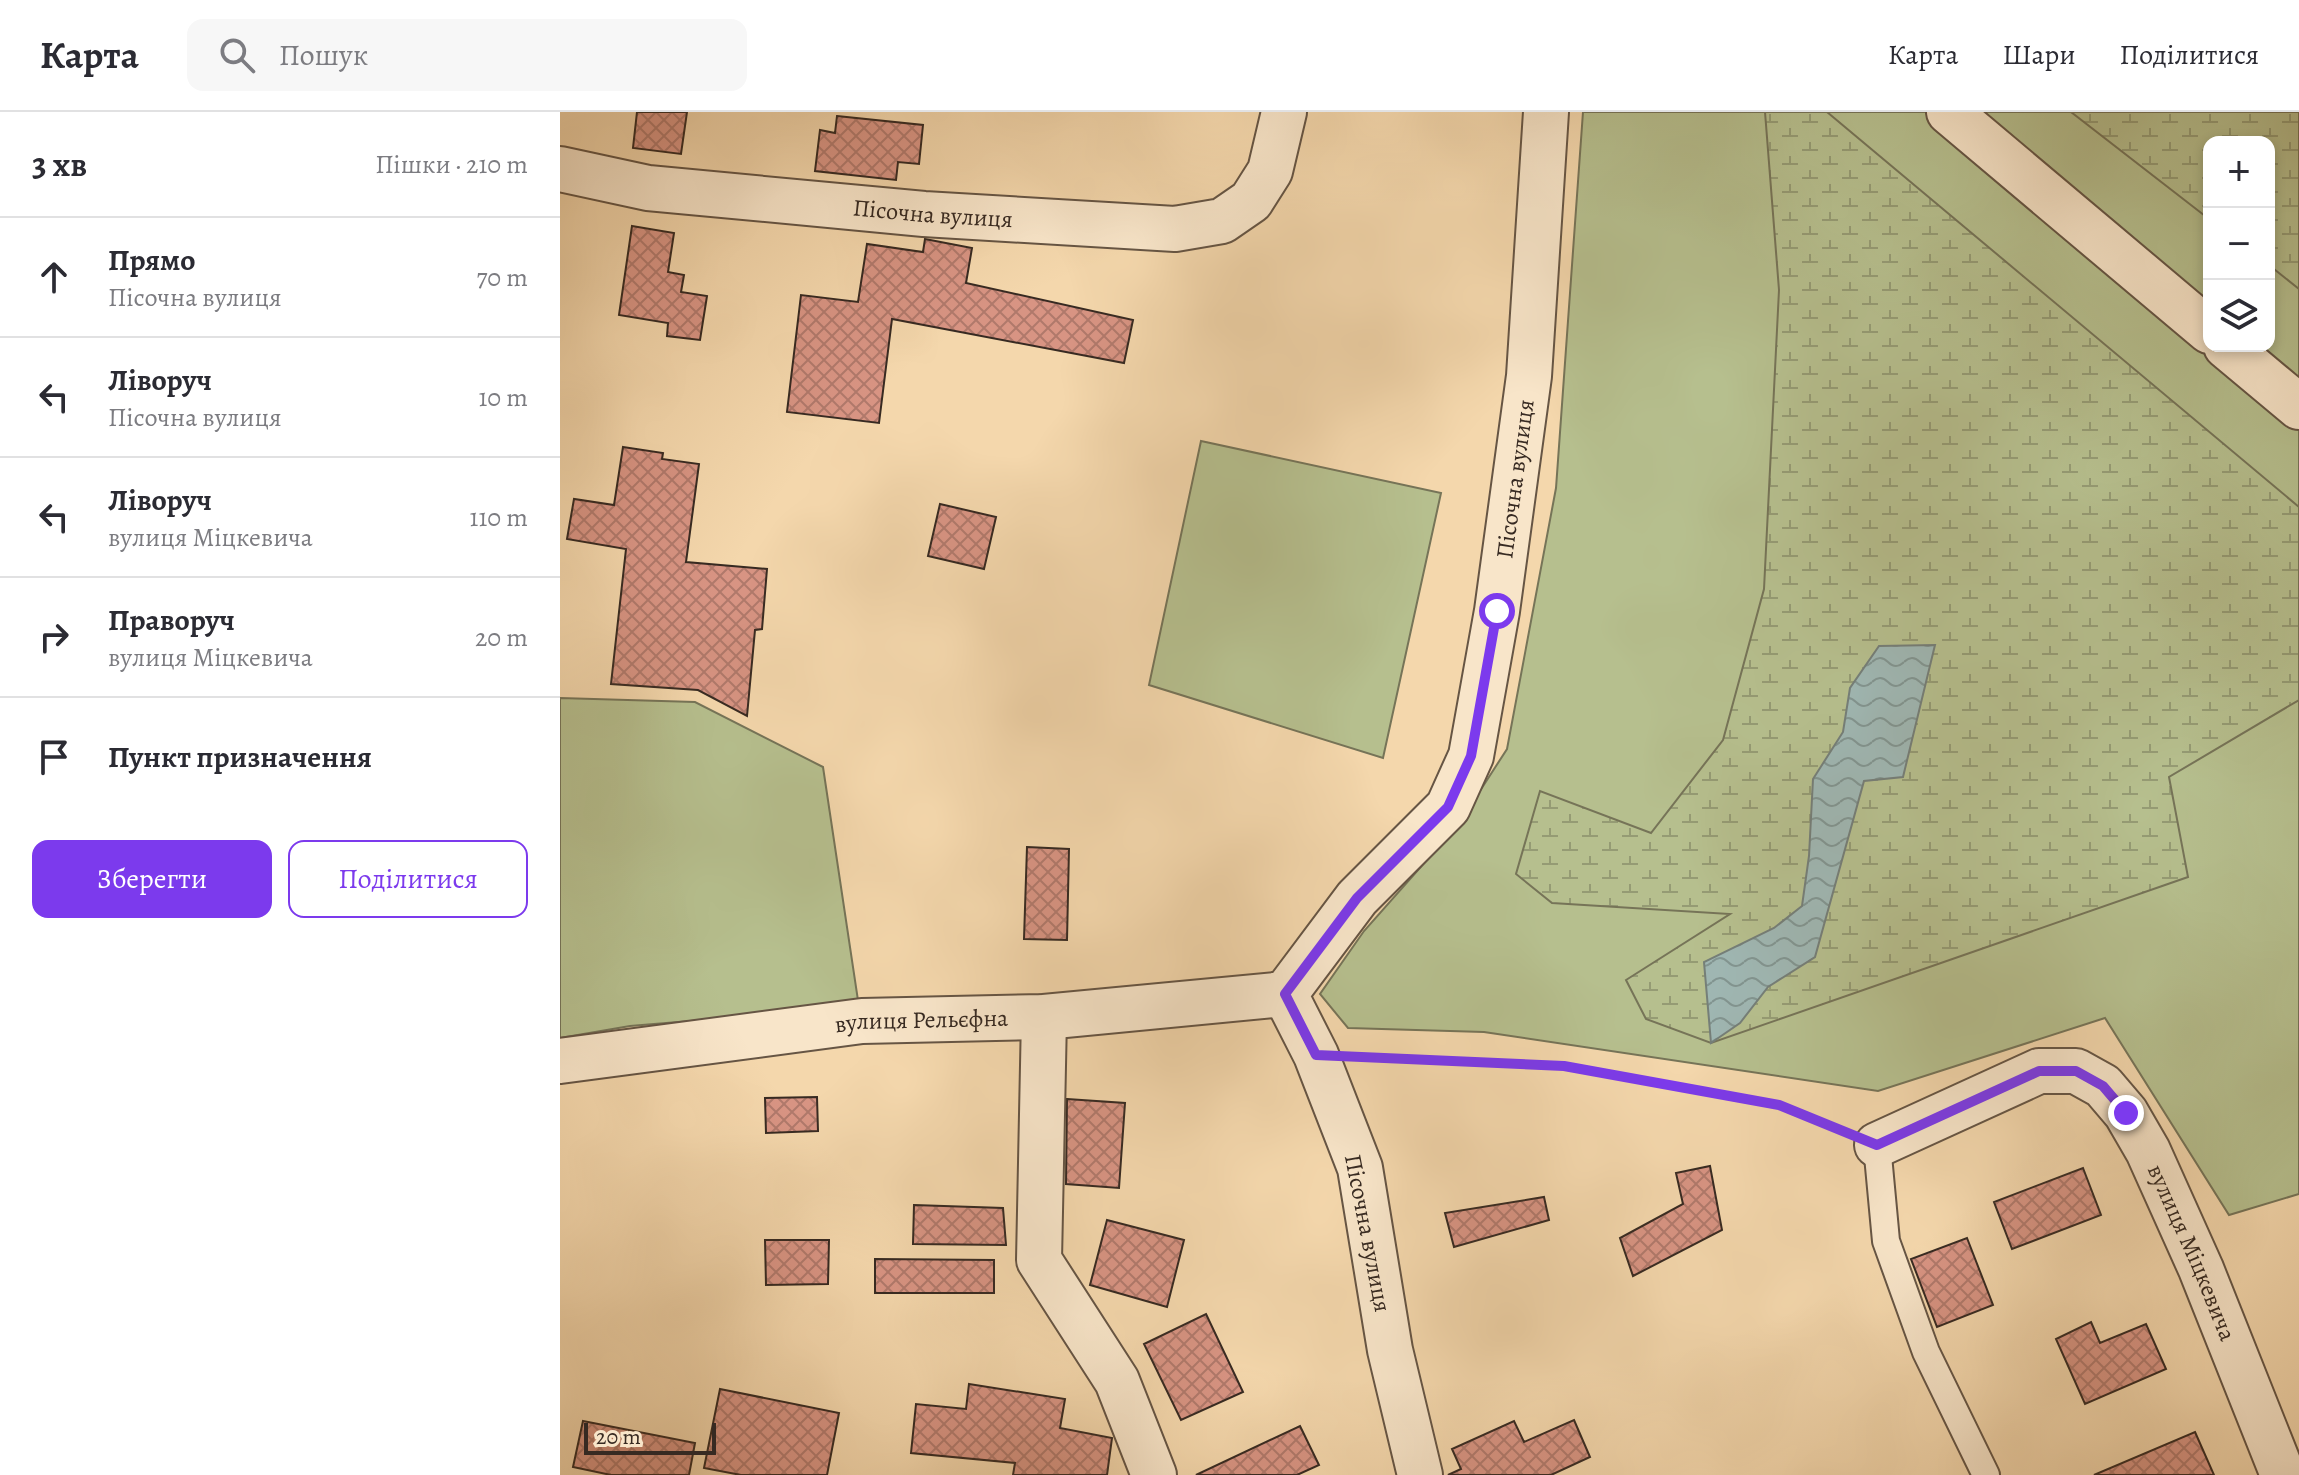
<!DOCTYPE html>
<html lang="uk">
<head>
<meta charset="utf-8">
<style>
  :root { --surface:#fff; --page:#f7f7f7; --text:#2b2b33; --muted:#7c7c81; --line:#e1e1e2; --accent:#7c3aed }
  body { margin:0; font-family:Alegreya,serif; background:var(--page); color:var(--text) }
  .controls { position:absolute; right:24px; top:24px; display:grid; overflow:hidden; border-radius:16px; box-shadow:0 4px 12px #0003 }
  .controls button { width:72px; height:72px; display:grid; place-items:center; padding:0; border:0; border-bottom:2px solid var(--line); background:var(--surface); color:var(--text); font:40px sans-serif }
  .scale { position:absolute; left:24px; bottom:20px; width:132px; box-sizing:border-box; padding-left:8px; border:4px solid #372a22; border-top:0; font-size:22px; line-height:28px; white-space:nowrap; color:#372a22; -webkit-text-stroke:6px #f8e5c9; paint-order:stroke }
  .stop { position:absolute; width:24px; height:24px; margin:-18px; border:6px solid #7c3aed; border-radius:50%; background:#fff }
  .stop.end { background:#7c3aed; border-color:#fff; box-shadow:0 2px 8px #0008 }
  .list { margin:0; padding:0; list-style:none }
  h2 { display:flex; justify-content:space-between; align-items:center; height:104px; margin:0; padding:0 32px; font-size:34px }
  h2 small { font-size:26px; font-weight:400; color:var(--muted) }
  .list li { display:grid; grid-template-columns:52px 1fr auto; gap:24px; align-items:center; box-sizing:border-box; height:120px; padding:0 32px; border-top:2px solid var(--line) }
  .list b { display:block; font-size:30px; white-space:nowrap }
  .list p { margin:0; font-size:26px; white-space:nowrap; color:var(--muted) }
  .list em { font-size:26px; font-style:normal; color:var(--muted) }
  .actions { display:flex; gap:16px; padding:24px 32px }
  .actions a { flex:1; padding:18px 0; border:2px solid var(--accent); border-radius:16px; text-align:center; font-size:28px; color:var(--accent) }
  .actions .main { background:var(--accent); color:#fff }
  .icon { flex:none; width:44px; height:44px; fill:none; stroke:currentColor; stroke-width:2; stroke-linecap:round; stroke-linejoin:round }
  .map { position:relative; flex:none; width:1739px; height:1363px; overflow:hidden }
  header { display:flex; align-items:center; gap:48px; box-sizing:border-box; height:112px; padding:0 40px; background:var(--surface); border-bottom:2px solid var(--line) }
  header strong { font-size:38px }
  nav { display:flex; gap:44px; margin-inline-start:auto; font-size:28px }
  .search { width:560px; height:72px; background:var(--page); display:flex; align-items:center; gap:20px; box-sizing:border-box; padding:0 28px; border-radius:16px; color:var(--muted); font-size:30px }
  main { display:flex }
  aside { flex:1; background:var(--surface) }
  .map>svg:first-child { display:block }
  .grass { fill:#b6bf8e; stroke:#767458; stroke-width:2; fill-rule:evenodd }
  .wetland { fill:url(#wetland-marsh); stroke:#767458; stroke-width:2 }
  .water { fill:url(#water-waves); stroke:#757f79; stroke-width:2 }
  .building { fill:url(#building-cross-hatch); stroke:#372a22; stroke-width:2 }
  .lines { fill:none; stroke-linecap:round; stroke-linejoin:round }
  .service-casing { stroke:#654; stroke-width:30 }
  .minor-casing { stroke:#654; stroke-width:48 }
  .path { stroke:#372a22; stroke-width:5; stroke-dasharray:2 4; stroke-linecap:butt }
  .service { stroke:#f8e5c9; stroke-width:26 }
  .minor { stroke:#f8e5c9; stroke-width:44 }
  .route { stroke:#7c3aed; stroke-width:10 }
  .labels { text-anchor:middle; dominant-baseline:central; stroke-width:6; stroke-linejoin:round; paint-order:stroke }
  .street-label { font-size:24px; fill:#372a22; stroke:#f8e5c9 }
</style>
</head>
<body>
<header>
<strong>Карта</strong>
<div class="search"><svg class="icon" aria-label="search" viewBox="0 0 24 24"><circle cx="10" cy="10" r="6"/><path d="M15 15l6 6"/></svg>Пошук</div>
<nav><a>Карта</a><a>Шари</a><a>Поділитися</a></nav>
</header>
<main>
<aside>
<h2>3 хв<small>Пішки · 210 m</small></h2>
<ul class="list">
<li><svg class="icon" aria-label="ahead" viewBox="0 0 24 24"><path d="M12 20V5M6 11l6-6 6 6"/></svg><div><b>Прямо</b><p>Пісочна вулиця</p></div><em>70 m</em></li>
<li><svg class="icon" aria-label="left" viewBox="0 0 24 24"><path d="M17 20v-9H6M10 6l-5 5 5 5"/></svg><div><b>Ліворуч</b><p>Пісочна вулиця</p></div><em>10 m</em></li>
<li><svg class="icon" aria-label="left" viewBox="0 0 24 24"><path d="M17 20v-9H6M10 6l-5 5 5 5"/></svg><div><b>Ліворуч</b><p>вулиця Міцкевича</p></div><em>110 m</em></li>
<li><svg class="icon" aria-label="right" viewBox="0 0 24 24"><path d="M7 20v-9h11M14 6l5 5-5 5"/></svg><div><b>Праворуч</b><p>вулиця Міцкевича</p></div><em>20 m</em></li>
<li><svg class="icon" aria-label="arrive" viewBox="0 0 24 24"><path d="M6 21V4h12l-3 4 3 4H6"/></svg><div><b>Пункт призначення</b></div></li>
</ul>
<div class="actions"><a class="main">Зберегти</a><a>Поділитися</a></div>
</aside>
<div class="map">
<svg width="1739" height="1363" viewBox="0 0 1739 1363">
  <defs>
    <pattern id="wetland-marsh" width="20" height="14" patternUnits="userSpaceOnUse" patternTransform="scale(2)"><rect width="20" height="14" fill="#b6bf8e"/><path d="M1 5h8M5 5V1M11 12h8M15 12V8" fill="none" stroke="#959b74"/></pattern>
    <pattern id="water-waves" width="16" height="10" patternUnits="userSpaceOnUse" patternTransform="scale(2)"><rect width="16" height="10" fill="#9fb7b3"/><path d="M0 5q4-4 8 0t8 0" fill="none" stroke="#829591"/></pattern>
    <pattern id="building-cross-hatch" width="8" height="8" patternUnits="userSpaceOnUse" patternTransform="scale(2)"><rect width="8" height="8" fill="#d89483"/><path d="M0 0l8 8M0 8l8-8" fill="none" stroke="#b0796b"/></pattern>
  </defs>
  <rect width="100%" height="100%" fill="#f4d7ac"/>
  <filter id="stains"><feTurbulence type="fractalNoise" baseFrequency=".0025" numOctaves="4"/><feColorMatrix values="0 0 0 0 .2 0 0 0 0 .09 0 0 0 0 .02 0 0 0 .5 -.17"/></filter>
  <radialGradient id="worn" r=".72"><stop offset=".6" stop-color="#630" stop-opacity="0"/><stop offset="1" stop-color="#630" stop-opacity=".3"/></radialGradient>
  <path class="grass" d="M1023,0H1739V1082L1669,1103L1545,906L1318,979L924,920L788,916L760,882L804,819L898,713L947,637L996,376ZM1649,30H1709V234H1649Z
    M641,329L881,381L823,646L589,573Z
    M0,586L135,590L263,655L299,895L70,914L0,926Z"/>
  <path class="wetland" d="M1205,0H1267L1739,395V588L1609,665L1628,765L1151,931L1086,907L1066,868L1170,802L992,791L956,762L980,679L1091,721L1163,628L1204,477L1219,178Z
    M1511,0H1739V177L1709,153V30H1649V107Z"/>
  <path class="water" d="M1375,533L1343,665L1304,669L1255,845L1208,875L1180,911L1151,931L1144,850L1214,816L1242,794L1249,744L1253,667L1283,620L1290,576L1319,534Z"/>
  <path class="building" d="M77,0H127L121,42L73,36Z
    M277,4L363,13L359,52L338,50L336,68L255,59L260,18L275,21Z
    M72,114L114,121L108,160L124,163L121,180L147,184L140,228L107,224L108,211L59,203Z
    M365,127L412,136L406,171L573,208L564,251L332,207L319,311L227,300L241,183L298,190L307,132L363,140Z
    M63,335L103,341L102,347L139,352L126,450L207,457L202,517L195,518L187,604L138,578L51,572L66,437L7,427L14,387L54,393Z
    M380,392L436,405L424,457L368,444Z
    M467,735L509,737L507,828L464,827Z
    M257,985L258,1019L206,1021L205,986Z
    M507,987L565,991L559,1076L506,1072Z
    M1150,1054L1162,1118L1073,1164L1060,1126L1123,1092L1116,1061Z
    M1523,1056L1541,1103L1452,1137L1434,1090Z
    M984,1085L989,1108L894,1135L885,1101Z
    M354,1093L443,1096L446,1133L353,1132Z
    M547,1108L624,1128L607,1195L530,1173Z
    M1407,1126L1433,1193L1377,1215L1351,1147Z
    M205,1128H269L268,1172L206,1173Z
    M315,1147L434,1148V1181H315Z
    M646,1202L683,1280L621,1308L584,1232Z
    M1531,1210L1540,1231L1586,1212L1606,1257L1525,1292L1496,1227Z
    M409,1272L505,1287L500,1316L552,1326L547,1363H453L455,1351L351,1341L356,1292L406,1297Z
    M160,1277L279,1301L267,1363H181L144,1356Z
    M1014,1308L1030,1345L991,1363H888L901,1357L892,1337L954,1309L964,1330Z
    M23,1309L135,1331L129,1363H51L13,1355Z
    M740,1314L759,1353L737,1363H636Z
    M1635,1320L1654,1363H1534Z"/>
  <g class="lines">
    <defs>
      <path id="service" d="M1317,1033L1326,1129L1366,1240L1426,1363"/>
      <g id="minor">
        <path d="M1389,0L1649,219"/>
        <path id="s1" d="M0,57L88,76L364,102L615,117L662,109L691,89L710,59L724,0"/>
        <path d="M1666,234L1739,295"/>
        <path d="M484,905L479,1148L557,1269L594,1363"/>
        <path id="s2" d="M0,949L302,909L484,905L725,882"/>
        <path id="s3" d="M1317,1033L1479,959H1516L1543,974L1566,1001L1588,1039L1641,1157L1723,1363"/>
        <path id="s4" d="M860,1363L830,1238L800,1056L756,943L725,882L797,786L888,695L911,644L937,499L969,264L986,0"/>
      </g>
    </defs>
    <use href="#service" class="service-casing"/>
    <use href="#minor" class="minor-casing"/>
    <path class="path" d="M805,945L1004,954L1219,993L1279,1018"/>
    <use href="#service" class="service"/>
    <use href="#minor" class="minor"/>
  </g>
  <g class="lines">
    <path class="route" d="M937,499L911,644L888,695L797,786L725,882L756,943L1004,954L1219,993L1317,1033L1479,959H1516L1543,974L1566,1001"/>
  </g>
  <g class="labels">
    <g class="street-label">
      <text stroke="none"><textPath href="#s1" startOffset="376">Пісочна вулиця</textPath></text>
      <text stroke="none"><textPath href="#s4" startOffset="1088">Пісочна вулиця</textPath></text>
      <text stroke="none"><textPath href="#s2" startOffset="364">вулиця Рельєфна</textPath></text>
      <text transform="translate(808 1121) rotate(79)">Пісочна вулиця</text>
      <text stroke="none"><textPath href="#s3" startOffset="436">вулиця Міцкевича</textPath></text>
    </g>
  </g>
  <rect width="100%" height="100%" filter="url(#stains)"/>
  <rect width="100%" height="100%" fill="url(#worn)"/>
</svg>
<div class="controls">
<button>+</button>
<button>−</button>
<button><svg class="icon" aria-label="layers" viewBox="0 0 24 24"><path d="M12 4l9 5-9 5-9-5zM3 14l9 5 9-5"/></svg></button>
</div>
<div class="scale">20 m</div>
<div class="stop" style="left:937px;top:499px"></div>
<div class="stop end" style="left:1566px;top:1001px"></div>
</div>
</main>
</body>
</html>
